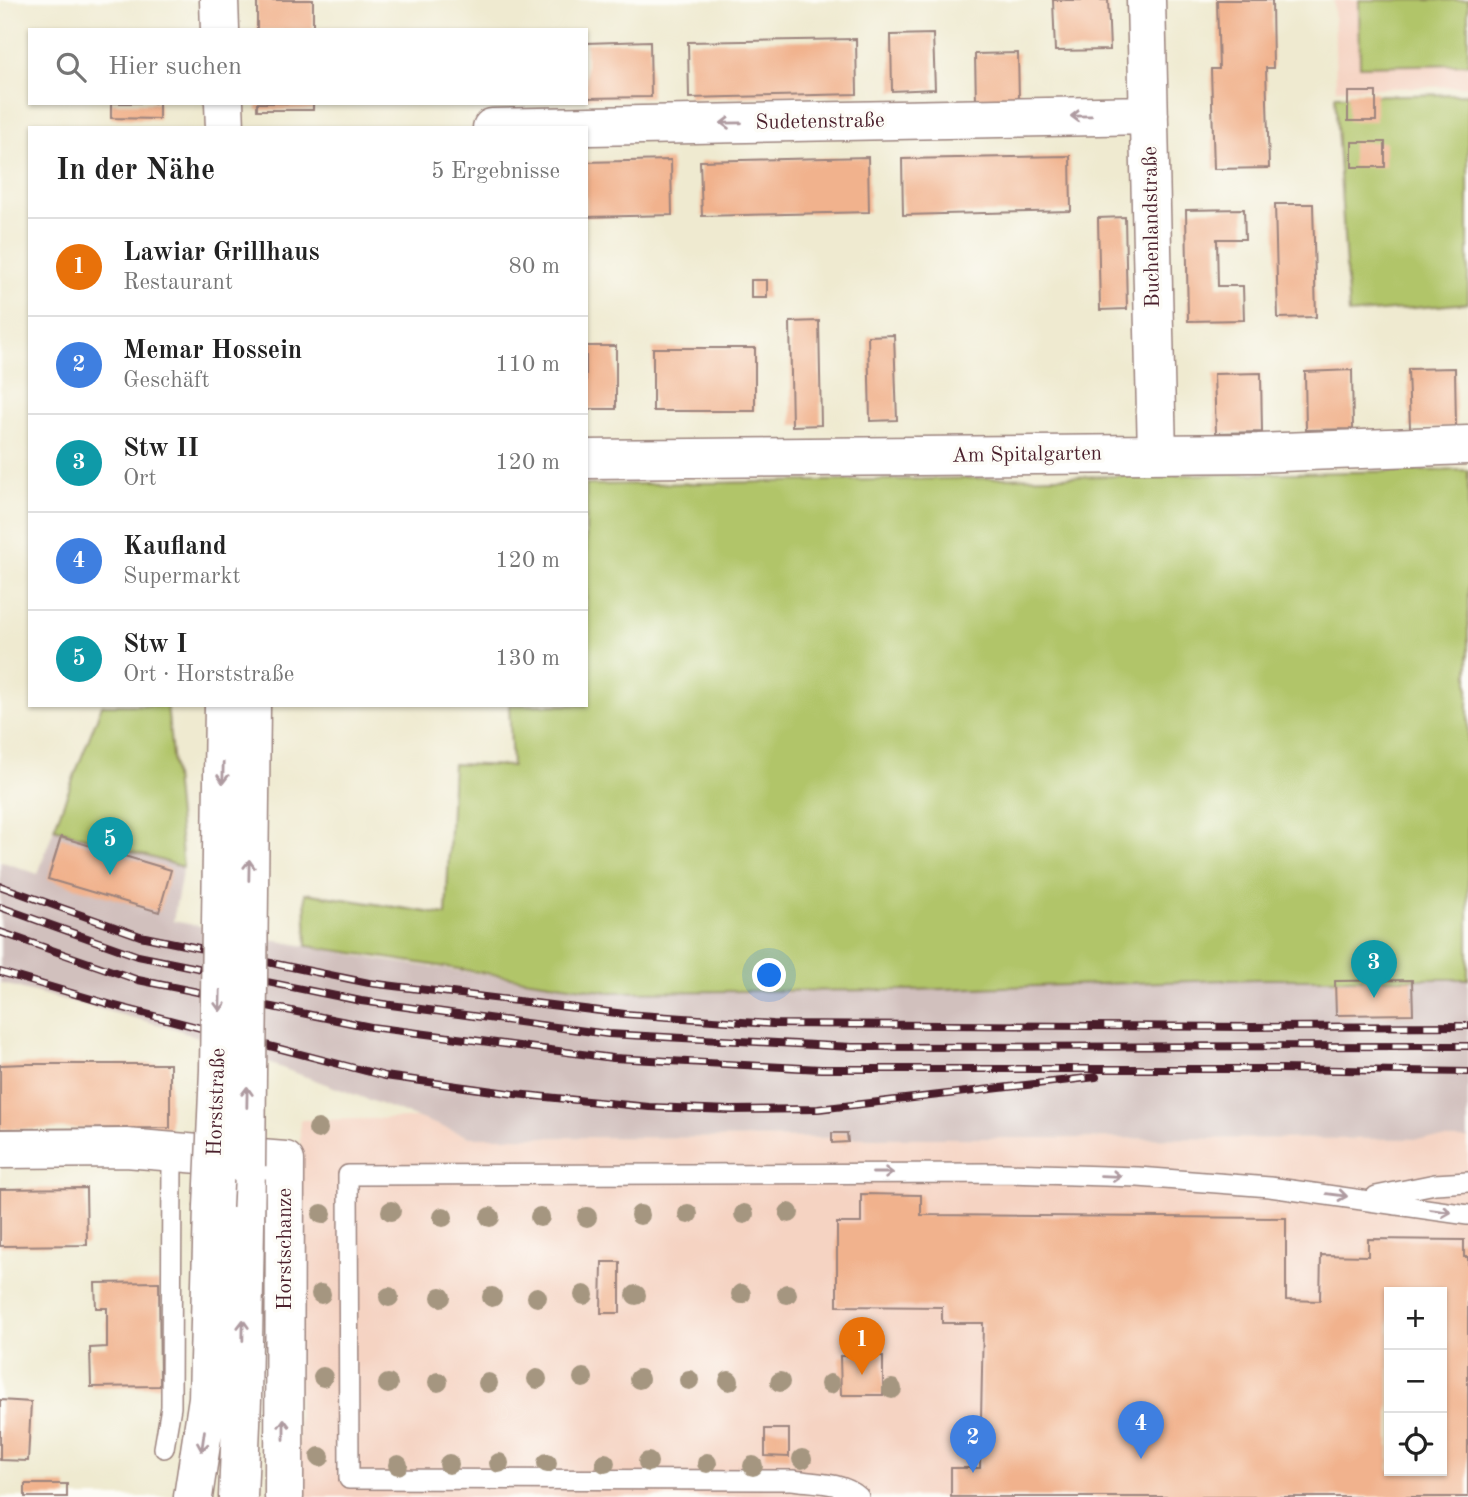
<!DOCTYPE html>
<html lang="de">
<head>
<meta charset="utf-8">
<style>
  :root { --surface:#fff; --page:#f2f2f2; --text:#222; --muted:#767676; --line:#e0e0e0; --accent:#1f6fb2 }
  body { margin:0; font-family:"Old Standard TT",serif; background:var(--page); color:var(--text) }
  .controls { position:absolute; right:21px; bottom:21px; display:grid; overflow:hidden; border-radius:0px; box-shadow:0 2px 5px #0004 }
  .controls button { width:63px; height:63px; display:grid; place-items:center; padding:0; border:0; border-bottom:2px solid var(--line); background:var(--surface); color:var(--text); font:35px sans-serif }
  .you { position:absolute; left:770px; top:976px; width:24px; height:24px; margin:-18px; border:5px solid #fff; border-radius:50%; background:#1a73e8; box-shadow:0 0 0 10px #1a73e833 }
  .badge { display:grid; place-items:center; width:46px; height:46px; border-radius:50%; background:var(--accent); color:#fff; font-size:23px; font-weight:700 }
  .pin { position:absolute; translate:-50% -58px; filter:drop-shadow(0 2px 4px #0008) }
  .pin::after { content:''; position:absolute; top:37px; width:24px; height:21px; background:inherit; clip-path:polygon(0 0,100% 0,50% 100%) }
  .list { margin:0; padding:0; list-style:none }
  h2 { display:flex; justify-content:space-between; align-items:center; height:91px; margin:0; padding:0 28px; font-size:30px }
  h2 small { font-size:23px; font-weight:400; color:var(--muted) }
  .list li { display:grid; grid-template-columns:46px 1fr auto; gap:21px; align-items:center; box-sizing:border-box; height:98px; padding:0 28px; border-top:2px solid var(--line) }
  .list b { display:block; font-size:26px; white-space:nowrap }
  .list p { margin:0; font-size:23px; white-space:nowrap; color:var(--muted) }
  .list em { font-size:23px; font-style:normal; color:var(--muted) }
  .icon { flex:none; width:38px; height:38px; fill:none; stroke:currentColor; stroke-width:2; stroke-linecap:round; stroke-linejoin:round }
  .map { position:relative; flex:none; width:1468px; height:1497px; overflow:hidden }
  .search { position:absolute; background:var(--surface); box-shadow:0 2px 5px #0004; left:28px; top:28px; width:560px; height:77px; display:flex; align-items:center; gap:18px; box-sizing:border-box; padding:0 24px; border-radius:0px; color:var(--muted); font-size:26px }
  .panel { position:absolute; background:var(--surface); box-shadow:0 2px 5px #0004; left:28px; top:126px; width:560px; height:581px; border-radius:0px }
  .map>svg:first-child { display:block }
  .built { fill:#f5d3c2; fill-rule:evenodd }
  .industrial { fill:#d1c0bd }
  .green { fill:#b1c569; stroke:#7e724a; stroke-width:2 }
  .building { fill:#f1b28d; fill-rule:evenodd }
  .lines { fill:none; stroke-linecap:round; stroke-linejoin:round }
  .service-casing { stroke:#9c847e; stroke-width:22 }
  .minor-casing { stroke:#9c847e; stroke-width:41 }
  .tertiary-casing { stroke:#9c847e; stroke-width:41 }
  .service { stroke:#fff; stroke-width:19 }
  .minor { stroke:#fff; stroke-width:38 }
  .tertiary { stroke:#fff; stroke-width:38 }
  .rail-casing { stroke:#4a1f2b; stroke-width:8 }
  .rail { stroke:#fdfcf7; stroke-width:5; stroke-dasharray:16; stroke-linecap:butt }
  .tertiary-bridge-casing { stroke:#9c847e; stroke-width:41; stroke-linecap:butt }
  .tertiary-bridge { stroke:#fff; stroke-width:38 }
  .tree { fill:#a59680 }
  .oneway { stroke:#ae9aa0 }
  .labels { text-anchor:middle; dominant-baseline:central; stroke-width:7; stroke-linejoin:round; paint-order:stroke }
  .street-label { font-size:21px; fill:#4a1f2b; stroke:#fdfcf7 }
</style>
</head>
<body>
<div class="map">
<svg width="1468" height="1497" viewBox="0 0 1468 1497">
  <rect width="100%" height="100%" fill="#fdfcf7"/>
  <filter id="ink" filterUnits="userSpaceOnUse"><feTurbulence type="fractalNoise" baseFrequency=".0143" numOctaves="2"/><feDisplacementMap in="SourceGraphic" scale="14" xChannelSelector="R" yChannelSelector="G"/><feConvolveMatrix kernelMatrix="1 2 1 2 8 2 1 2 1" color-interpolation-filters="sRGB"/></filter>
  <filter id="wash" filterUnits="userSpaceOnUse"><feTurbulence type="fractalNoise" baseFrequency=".00686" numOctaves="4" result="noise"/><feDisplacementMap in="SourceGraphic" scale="28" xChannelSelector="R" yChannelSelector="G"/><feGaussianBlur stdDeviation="1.57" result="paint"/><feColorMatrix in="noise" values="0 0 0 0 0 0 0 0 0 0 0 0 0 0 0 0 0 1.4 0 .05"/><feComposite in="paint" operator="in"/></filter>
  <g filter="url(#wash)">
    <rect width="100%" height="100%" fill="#efead0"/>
    <path class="built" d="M1334,0H1468V86L1336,89Z
      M419,1118L470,1137L1468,1139V1497H302L298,1476L300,1120ZM1389,1292H1442V1471H1389Z"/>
    <path class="industrial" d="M54,828L183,867L173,921L380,960L609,992L909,990L1257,979H1468V1139L470,1137L176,1029L0,983V861L38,874Z"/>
    <path class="green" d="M1359,0H1468V64L1360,66Z
      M1468,94V303L1349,314L1335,96Z
      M1468,470V979H1257L909,990L609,992L307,946L305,893L446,915L453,764L512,766L509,705H586V485Z
      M102,705H167L183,867L54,828Z"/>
    <g id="blocks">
      <path class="building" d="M257,0H313V30H257Z
        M1053,0H1108L1110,50L1055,51Z
        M1217,0H1272L1273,68H1266L1269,168L1214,169L1211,69H1219Z
        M933,34L935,89L892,91L891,35Z
        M856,39L857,94L689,98L688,42Z
        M650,41L651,97L586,98V43Z
        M1018,53L1019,100L976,102L975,54Z
        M1348,92H1376V121H1348Z
        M111,103H159V119L111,118Z
        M257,103H313V110H257Z
        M1352,142H1385V167H1352Z
        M1070,156L1071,211L903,215L902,159Z
        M868,157L869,212L702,216L700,161Z
        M671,160L672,215L586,217V162Z
        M1275,204H1313L1316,317L1278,318Z
        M1244,209L1245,239H1217L1218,286H1243L1244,320L1188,321L1186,210Z
        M1125,217L1127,309L1100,310L1098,218Z
        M751,280H767V298H751Z
        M819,321L821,425L792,426L790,322Z
        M894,335L897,420L870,421L868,336Z
        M586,346H616V409H586Z
        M653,348H755V411H653Z
        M1455,368L1456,427L1410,428L1408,369Z
        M1352,370L1353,429L1306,430L1305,372Z
        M1261,373L1262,432L1216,433L1214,374Z
        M61,837L171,870L159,912L48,879Z
        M1412,980L1413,1014L1336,1015L1335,981Z
        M26,1064H170V1128L0,1129V1065Z
        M832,1133H847L848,1142L832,1143Z
        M86,1188L87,1245L0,1246V1189Z
        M861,1194L921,1195V1215L1286,1218V1300L1320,1301L1321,1255L1368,1256V1239L1464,1240V1257H1468V1497H951V1468H980L983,1323H942V1307L837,1306V1223H861ZM1389,1292H1442V1471H1389Z
        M602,1262H620V1313H601Z
        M159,1282L160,1386L91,1387L90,1348L107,1347V1308H96L95,1283Z
        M840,1356H883V1395H841Z
        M0,1400L31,1402L28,1461L0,1460Z
        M765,1429H789V1457L765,1456Z
        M25,1484H67V1497H25Z"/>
    </g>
  </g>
  <g filter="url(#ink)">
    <use href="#blocks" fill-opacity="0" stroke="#9c847e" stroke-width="2"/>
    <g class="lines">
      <defs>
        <path id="service" d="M1376,1196L1435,1184L1468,1182
          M164,1448L171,1407L172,1153
          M859,1497C843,1482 813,1483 792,1480L349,1479L348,1175L1005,1173L1138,1177L1270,1187L1468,1215"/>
        <path id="minor" d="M1146,0L1157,454
          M492,128L1149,115
          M586,459L1258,453L1468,445
          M0,1149L126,1148L285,1161L284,1497"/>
        <path id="tertiary" d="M219,0L220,30
          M224,103L225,128
          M193,1497L208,1398L213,1207
          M238,1497L242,1399L246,1166"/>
      </defs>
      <use href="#service" class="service-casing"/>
      <use href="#minor" class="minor-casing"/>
      <use href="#tertiary" class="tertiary-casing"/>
      <use href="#service" class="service"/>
      <use href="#minor" class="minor"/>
      <use href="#tertiary" class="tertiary"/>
      <defs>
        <path id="rail" d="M0,886L140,936L369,983L625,1014L773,1024L1251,1027L1468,1026
          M0,907L138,956L361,1001L608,1034L852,1047L1468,1046
          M0,932L138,980L371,1027L613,1058L821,1069H1278L1468,1072
          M0,972L112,1005L385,1076L515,1094L649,1107L731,1110L818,1109L1096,1077"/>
      </defs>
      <use href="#rail" class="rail-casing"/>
      <use href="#rail" class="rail"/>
      <defs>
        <path id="tertiary-bridge" d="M246,1166L251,705
          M213,1207L219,1070L224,705"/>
      </defs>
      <use href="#tertiary-bridge" class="tertiary-bridge-casing"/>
      <use href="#tertiary-bridge" class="tertiary-bridge"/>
    </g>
    <g class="tree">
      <circle cx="318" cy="1129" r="10"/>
      <circle cx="391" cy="1211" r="10"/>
      <circle cx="789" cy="1213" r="10"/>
      <circle cx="322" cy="1214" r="10"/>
      <circle cx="688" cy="1214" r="10"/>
      <circle cx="744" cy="1214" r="10"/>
      <circle cx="640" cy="1215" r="10"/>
      <circle cx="443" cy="1217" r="10"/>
      <circle cx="490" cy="1217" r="10"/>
      <circle cx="540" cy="1217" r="10"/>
      <circle cx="587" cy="1217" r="10"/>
      <circle cx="321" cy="1294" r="10"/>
      <circle cx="741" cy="1294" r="10"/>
      <circle cx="787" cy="1294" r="10"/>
      <circle cx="584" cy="1295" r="10"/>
      <circle cx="636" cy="1295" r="10"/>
      <circle cx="389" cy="1297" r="10"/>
      <circle cx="441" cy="1297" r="10"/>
      <circle cx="492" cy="1297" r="10"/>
      <circle cx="537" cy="1297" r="10"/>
      <circle cx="323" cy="1377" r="10"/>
      <circle cx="583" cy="1378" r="10"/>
      <circle cx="537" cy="1379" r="10"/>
      <circle cx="639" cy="1379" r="10"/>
      <circle cx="689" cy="1380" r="10"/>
      <circle cx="729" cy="1381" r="10"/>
      <circle cx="438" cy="1382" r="10"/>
      <circle cx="780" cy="1382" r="10"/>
      <circle cx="488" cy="1383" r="10"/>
      <circle cx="388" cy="1384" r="10"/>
      <circle cx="830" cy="1384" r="10"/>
      <circle cx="892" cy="1389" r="10"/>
      <circle cx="320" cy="1457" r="10"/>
      <circle cx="802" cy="1459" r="10"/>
      <circle cx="648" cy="1462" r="10"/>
      <circle cx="499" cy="1463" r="10"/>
      <circle cx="547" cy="1463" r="10"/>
      <circle cx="605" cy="1463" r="10"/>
      <circle cx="707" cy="1463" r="10"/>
      <circle cx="449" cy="1464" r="10"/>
      <circle cx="398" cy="1465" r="10"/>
      <circle cx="753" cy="1466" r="10"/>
    </g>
    <defs><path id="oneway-shaft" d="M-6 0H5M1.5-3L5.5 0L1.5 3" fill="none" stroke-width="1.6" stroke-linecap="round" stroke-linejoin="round" transform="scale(1.75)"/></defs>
    <g class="oneway">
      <use href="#oneway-shaft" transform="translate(1081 116) rotate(179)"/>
      <use href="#oneway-shaft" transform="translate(731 123) rotate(179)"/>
      <use href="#oneway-shaft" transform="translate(223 773) rotate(91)"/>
      <use href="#oneway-shaft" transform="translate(249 870) rotate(-89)"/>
      <use href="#oneway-shaft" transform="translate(220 1001) rotate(91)"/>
      <use href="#oneway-shaft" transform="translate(247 1097) rotate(-89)"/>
      <use href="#oneway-shaft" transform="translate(883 1173)"/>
      <use href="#oneway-shaft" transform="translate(1111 1176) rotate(2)"/>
      <use href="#oneway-shaft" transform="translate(1337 1195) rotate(7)"/>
      <use href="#oneway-shaft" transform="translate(1441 1211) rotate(8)"/>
      <use href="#oneway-shaft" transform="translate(243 1330) rotate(-89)"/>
      <use href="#oneway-shaft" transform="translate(284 1429) rotate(-90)"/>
      <use href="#oneway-shaft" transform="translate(203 1441) rotate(98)"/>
    </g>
  </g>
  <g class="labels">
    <g class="street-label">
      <text transform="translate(820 122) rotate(-1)">Sudetenstraße</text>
      <text transform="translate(1152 227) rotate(-91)">Buchenlandstraße</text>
      <text transform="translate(1027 455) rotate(-1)">Am Spitalgarten</text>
      <text transform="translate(217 1102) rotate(-88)">Horststraße</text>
      <text transform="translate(285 1249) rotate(-90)">Horstschanze</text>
    </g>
  </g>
</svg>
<div class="controls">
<button>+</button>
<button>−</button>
<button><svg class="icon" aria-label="locate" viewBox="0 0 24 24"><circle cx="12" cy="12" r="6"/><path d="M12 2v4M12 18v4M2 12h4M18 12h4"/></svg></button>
</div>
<div class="you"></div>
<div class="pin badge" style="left:862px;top:1375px;background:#e8710a">1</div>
<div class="pin badge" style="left:973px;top:1473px;background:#3f7fe0">2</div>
<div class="pin badge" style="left:1374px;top:998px;background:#0f9aa8">3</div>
<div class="pin badge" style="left:1141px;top:1459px;background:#3f7fe0">4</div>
<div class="pin badge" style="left:110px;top:875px;background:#0f9aa8">5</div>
<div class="search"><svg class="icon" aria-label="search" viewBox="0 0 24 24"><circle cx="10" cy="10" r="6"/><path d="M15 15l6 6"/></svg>Hier suchen</div>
<section class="panel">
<h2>In der Nähe<small>5 Ergebnisse</small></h2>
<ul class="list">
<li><span class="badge" style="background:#e8710a">1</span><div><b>Lawiar Grillhaus</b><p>Restaurant</p></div><em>80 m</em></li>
<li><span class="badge" style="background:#3f7fe0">2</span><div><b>Memar Hossein</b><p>Geschäft</p></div><em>110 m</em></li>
<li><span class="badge" style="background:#0f9aa8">3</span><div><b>Stw II</b><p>Ort</p></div><em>120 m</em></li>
<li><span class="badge" style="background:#3f7fe0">4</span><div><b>Kaufland</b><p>Supermarkt</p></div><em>120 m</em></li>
<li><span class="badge" style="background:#0f9aa8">5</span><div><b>Stw I</b><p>Ort · Horststraße</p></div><em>130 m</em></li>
</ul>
</section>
</div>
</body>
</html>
